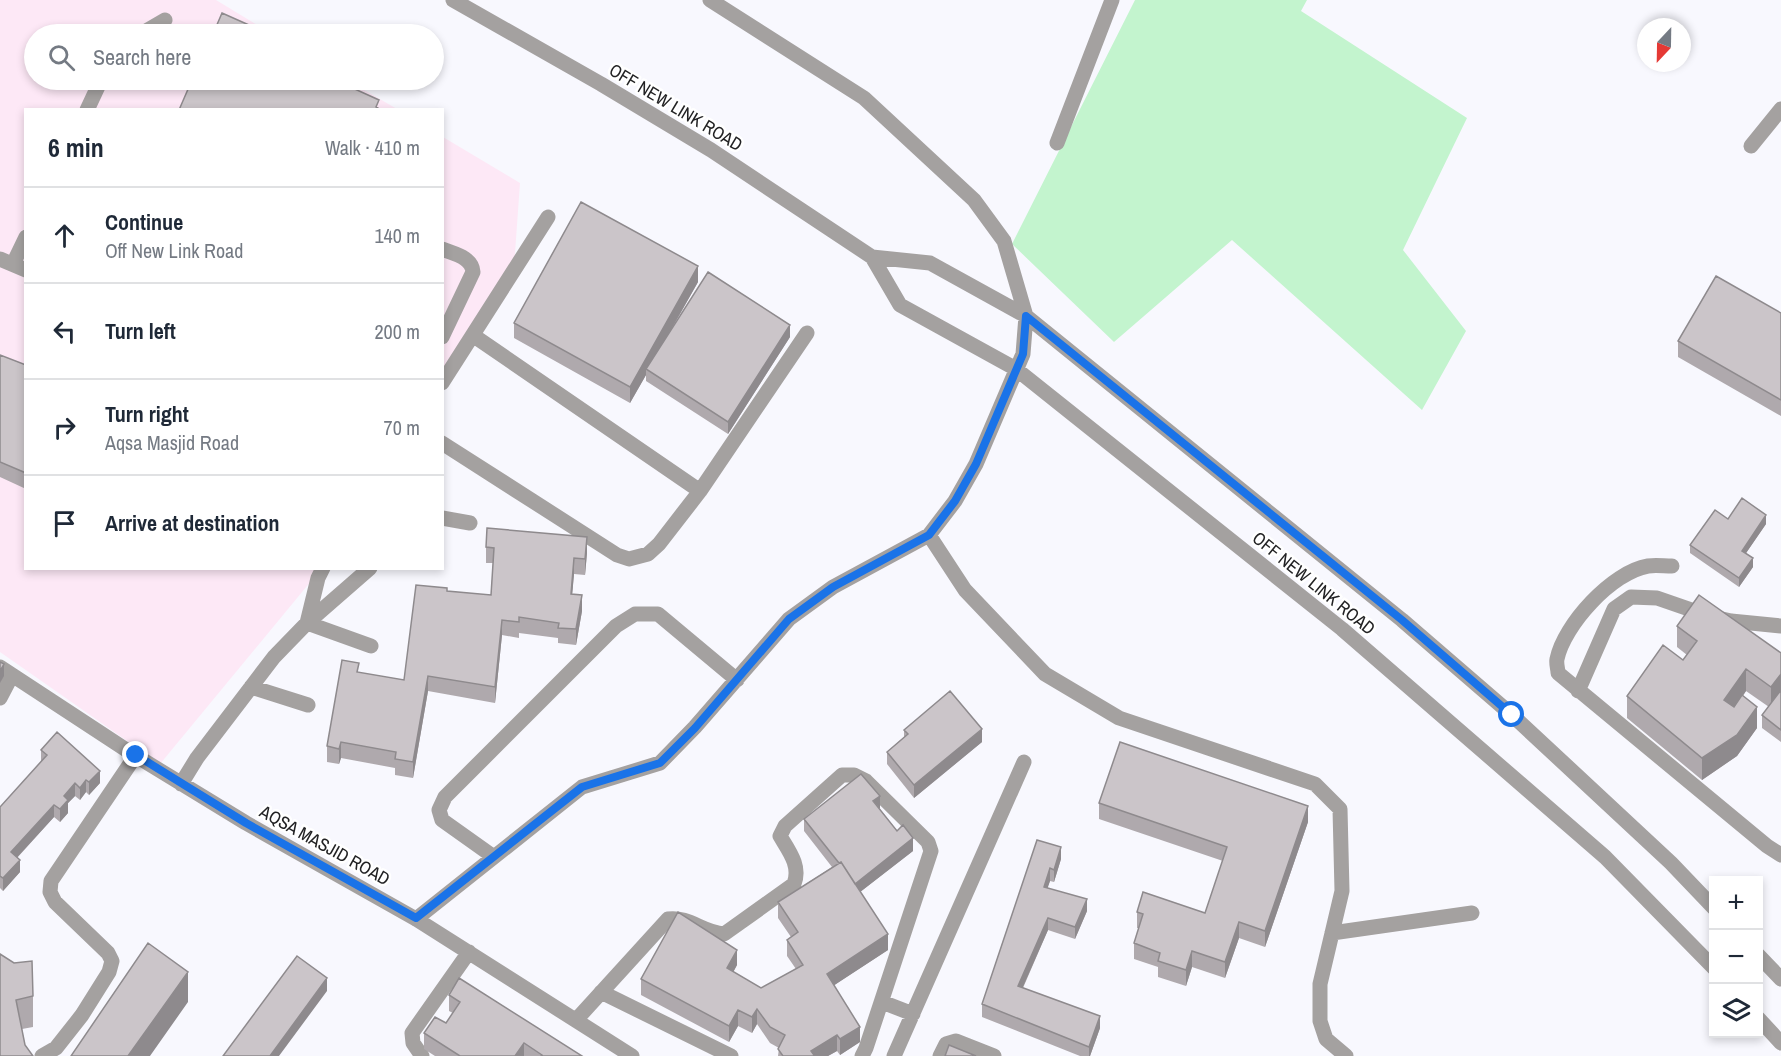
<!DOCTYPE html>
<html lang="en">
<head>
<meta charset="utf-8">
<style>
  :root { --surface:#fff; --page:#f2f2f3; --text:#1f2937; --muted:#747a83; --line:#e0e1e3 }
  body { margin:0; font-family:"Archivo Narrow",sans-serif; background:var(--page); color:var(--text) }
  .controls { position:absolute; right:18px; bottom:18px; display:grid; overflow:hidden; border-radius:0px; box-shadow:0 3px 9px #0003 }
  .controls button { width:54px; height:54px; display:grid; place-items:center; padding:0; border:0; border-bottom:2px solid var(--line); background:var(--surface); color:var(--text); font:30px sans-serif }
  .compass { position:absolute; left:1637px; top:18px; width:54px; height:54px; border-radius:50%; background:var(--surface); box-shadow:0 3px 9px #0003; rotate:202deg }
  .stop { position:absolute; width:18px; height:18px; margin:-14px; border:4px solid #1a73e8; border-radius:50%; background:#fff }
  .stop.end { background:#1a73e8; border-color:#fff; box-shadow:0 2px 6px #0008 }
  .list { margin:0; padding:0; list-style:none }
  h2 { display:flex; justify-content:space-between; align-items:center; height:78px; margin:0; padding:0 24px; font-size:26px }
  h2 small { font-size:20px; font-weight:400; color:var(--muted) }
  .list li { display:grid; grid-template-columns:39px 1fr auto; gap:18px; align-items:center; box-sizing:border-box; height:96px; padding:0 24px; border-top:2px solid var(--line) }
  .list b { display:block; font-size:22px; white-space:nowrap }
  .list p { margin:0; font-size:20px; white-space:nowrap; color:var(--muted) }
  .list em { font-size:20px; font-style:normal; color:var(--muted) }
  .icon { flex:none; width:33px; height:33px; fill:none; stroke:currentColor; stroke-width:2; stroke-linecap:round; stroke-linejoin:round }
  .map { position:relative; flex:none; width:1781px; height:1056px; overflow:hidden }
  .search { position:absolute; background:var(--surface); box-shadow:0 3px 9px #0003; left:24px; top:24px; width:420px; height:66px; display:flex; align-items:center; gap:15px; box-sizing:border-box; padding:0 21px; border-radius:33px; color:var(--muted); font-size:22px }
  .panel { position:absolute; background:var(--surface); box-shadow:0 3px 9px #0003; left:24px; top:108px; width:420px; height:462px; border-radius:0px }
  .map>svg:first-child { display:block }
  .industrial { fill:#fde8f6 }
  .green { fill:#c3f4ce }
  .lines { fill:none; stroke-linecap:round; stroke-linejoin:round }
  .service { stroke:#a4a1a0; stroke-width:15 }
  .minor { stroke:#a4a1a0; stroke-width:15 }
  .wall { fill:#afa9ad }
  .shaded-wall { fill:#8e8a8d }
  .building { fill:#cbc5c9; stroke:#8e8a8d; stroke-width:1.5 }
  .route { stroke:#1a73e8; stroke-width:8 }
  .labels { text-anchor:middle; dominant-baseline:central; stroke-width:5; stroke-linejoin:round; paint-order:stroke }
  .street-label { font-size:18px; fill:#222224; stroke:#fff }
</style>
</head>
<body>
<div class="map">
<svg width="1781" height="1056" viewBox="0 0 1781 1056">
  <rect width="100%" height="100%" fill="#f8f8fe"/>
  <path class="industrial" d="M0,0H216L272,34H34V80H347L397,109L26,110V568L321,569L160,764L0,652Z
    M443,137L520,183L514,267L443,392Z"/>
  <path class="green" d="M1135,0H1307L1301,11L1467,118L1403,250L1466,331L1422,410L1232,240L1114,342L1012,244Z"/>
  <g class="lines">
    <path class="service" d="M141,34L165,20
      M87,110L101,80
      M1057,143L1112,0
      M1751,146L1781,109
      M442,249C454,254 472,257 473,272L442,337
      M0,259L26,270
      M13,264L26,237"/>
    <path class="minor" d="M453,0L601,84L711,150L872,257L900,305L1016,369L1342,629L1605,857L1714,968
      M710,0L864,98L974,200L1004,241L1026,316L1023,354L976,464L955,501L929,535L965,590L1045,674L1119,718L1315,784L1340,809L1342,891L1320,984V1021L1326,1039L1346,1056
      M872,257L930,263L1026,316L1402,620L1512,715L1671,863L1714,908
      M474,336L700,491
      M442,383L548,217
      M442,443L617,555L629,559L648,554L659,544L700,491L807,333
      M442,518L470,523
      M1672,566C1664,566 1655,565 1648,566C1612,572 1564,625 1557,659C1556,664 1558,669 1558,673L1767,846L1781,855
      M323,568L318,578L307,623L371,646
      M0,667L128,751L246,823L416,919L632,1056
      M251,687L308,705
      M1578,691L1614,609L1631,597L1657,598L1709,616L1731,621L1781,626
      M0,698L12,675
      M181,784L197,758L274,657L307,623L370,568
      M494,857L442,820L439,810L445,797L616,626L635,614H658L737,680
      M416,919L582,787L660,763L695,727L789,619L833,587L929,535
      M1332,933L1472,913
      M1758,955L1781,979
      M601,992L731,1056
      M882,1002L913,1014
      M1758,1018L1781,1043
      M576,1020L668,919C689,916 703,933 724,934L794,884C801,866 789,851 780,836L785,826L842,775H854L866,781L928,842L931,851L866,1048L862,1056
      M42,1056L56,1048L82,1015L109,972L112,961L108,953L55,902L50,892L51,881L136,755
      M422,1056L413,1043L412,1033L469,952
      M894,1056L1024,762
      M940,1056L946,1044L956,1041L994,1056"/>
  </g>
  <path class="wall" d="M698,282L670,332L790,337L728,434L646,381V375L630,403L514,338V323Z
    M1781,313V416L1678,357V341Z
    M0,355L26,365V489L0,477Z
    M1728,519L1766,524L1746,553L1753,567L1739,587L1690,553V545Z
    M486,547L587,553L585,575L574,574L572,594L582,611L576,645L558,643V638L519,633V638L502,635L495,703L428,691L413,778L395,775V768L341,758L339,764L327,762V746L359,673L404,680L447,591L491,595L493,563H486Z
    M1677,626L1781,653V742L1762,728V715L1769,707L1746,691L1743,696L1757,728L1737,756L1702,780L1627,718V696L1683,660L1687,655L1677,647Z
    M904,730L982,742L914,798L887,764V752L904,737Z
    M41,750L100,783L89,795L86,792L80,800L75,796L68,803V813L60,822L54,817L17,858L20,872L3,891L0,888V807L41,762Z
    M1099,803L1308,822L1265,947L1239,938L1225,978L1192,967L1186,986L1158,977V967L1134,959V943L1139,928H1137V912L1205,913L1223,861L1099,819Z
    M880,809L913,851L860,892L888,950L834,985L860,1042L840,1055L837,1051L828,1056H778L779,1048L770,1043L757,1024L752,1033L738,1026L729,1042L641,995V979L737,965L733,972L761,988L796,969L787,956V940L791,937L778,918V902L832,867L804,831V819Z
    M1037,840L1061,859L1054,882L1050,881L1047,888L1087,911L1075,939L1048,930L1023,988L1100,1028L1090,1056H1080L982,1017V1004Z
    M0,954L33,996V1027L22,1029L25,1045L0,1056Z
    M449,995L582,1056H435L424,1049V1033L446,1023L453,1013L449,1011Z"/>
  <path class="shaded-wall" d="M698,266V282L648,370L646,369V375L630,403V387Z
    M790,325V337L728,434V422Z
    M1766,515V524L1742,559V551Z
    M587,537V553L585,575V559Z
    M574,558V574L571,609V594Z
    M1753,558V567L1739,587V578Z
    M582,595V611L576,645V629Z
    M502,620V635L495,703V687Z
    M4,664V676L0,683V671Z
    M1746,669V691L1724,721V700Z
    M1781,674V696L1771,709V687Z
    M428,676V691L413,778V762Z
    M1757,707V728L1737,756L1702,780V758Z
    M982,729V742L914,798V785Z
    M341,742V758L339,764V749Z
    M100,771V783L89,795V782Z
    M86,780V792L80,800V788Z
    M75,783V796L68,803V813L60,822V809L64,796Z
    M880,796V809L873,801Z
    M54,805V817L11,864V852Z
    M1308,806V822L1265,947V931Z
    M913,838V851L855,896V884Z
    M1061,847V859L1054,882V870Z
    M20,860V872L3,891V878Z
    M1050,868V881L1044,899V887Z
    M1087,899V911L1075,939V927Z
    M1048,918V930L1018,998V986Z
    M1239,922V938L1225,978V962Z
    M888,934V950L827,990V974Z
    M737,950V965L727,984V968Z
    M1192,951V967L1186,986V970Z
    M188,972V1002L150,1056H128Z
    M327,978V991L279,1056H270Z
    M757,1009V1024L752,1033V1017Z
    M738,1010V1026L729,1042V1026Z
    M1100,1016V1028L1090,1056H1089V1047Z
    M860,1027V1042L840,1055V1039Z
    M837,1035V1051L828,1056H811V1051Z
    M524,1043V1056H515Z"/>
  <path class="building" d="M222,13L269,34H213Z
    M192,80H335L379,100L376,107L381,110H179Z
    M581,202L698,266L630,387L514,323Z
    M708,272L790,325L728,422L646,369Z
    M1716,276L1781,313V400L1678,341Z
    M0,355L26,365V473L0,462Z
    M1742,498L1766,515L1742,551L1753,558L1739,578L1690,545L1715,510L1728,519Z
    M487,528L587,537L585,559L574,558L571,594L582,595L576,629L558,628L559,623L519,617V622L502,620L495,687L428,676L413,762L395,759L396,752L341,742L339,749L327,746L342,660L359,663L357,672L404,680L416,585L447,588V591L491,595L494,548L486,547Z
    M1699,595L1781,653V674L1771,687L1746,669L1724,700L1734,707L1742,695L1757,707L1737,735L1702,758L1627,696L1663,645L1683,660L1697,641L1677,626Z
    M0,662L4,664L0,671Z
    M1781,690V730L1762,715Z
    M950,691L982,729L914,785L887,752L908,734L904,730Z
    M57,732L100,771L89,782L86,780L80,788L75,783L64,796L68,800L60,809L54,805L11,852L20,860L3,878L0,876V807L47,755L41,750Z
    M1120,742L1308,806L1265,931L1239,922L1225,962L1192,951L1186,970L1158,961L1160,953L1134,943L1143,914L1137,912L1143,892L1205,913L1227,847L1099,803Z
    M861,774L880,796L873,801L897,831L903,825L913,838L855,884L841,862L839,863L804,819Z
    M1037,840L1061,847L1054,870L1050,868L1044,887L1087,899L1075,927L1048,918L1018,986L1100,1016L1089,1047L982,1004Z
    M841,862L888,934L827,974L860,1027L840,1039L837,1035L811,1051L814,1055L813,1056H783L778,1049L785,1035L770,1027L757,1009L752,1017L738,1010L729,1026L641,979L678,912L737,950L727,968L761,988L803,965L787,940L798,932L778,902Z
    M148,943L188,972L128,1056H71Z
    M0,954L14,963L32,961L33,996L16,1000L25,1045L33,1056H0Z
    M297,956L327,978L270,1056H223Z
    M459,978L582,1056H541L542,1055L524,1043L515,1056H460L424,1033L435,1017L446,1023L460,1002L449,995Z
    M949,1045L976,1056H945Z"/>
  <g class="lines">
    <path class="route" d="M136,755L246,823L416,918L582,787L660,763L695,728L789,619L833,587L929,535L955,501L976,464L1023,354L1026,316L1402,620L1512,715"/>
  </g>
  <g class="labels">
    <g class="street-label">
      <text transform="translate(676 107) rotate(31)">OFF NEW LINK ROAD</text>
      <text transform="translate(1314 583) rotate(39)">OFF NEW LINK ROAD</text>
      <text transform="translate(325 845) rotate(29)">AQSA MASJID ROAD</text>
    </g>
  </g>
</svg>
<div class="controls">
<button>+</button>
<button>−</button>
<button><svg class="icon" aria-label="layers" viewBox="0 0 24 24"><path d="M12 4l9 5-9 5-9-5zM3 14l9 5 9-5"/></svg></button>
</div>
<svg class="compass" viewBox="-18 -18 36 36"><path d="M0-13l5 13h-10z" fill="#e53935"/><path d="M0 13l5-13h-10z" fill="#747a83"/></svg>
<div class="stop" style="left:1512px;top:715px"></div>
<div class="stop end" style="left:136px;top:755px"></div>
<div class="search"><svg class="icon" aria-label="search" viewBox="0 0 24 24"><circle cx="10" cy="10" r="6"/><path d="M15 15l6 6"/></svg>Search here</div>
<section class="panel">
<h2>6 min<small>Walk · 410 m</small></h2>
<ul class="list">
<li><svg class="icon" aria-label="ahead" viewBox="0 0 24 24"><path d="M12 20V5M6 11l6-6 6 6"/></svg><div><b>Continue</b><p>Off New Link Road</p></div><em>140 m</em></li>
<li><svg class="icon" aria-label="left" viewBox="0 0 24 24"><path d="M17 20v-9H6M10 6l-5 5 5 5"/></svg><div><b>Turn left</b></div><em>200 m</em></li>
<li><svg class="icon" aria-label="right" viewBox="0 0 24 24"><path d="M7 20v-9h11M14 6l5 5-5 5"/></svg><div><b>Turn right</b><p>Aqsa Masjid Road</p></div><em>70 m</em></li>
<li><svg class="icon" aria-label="arrive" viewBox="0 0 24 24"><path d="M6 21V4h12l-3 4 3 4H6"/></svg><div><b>Arrive at destination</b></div></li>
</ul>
</section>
</div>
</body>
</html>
